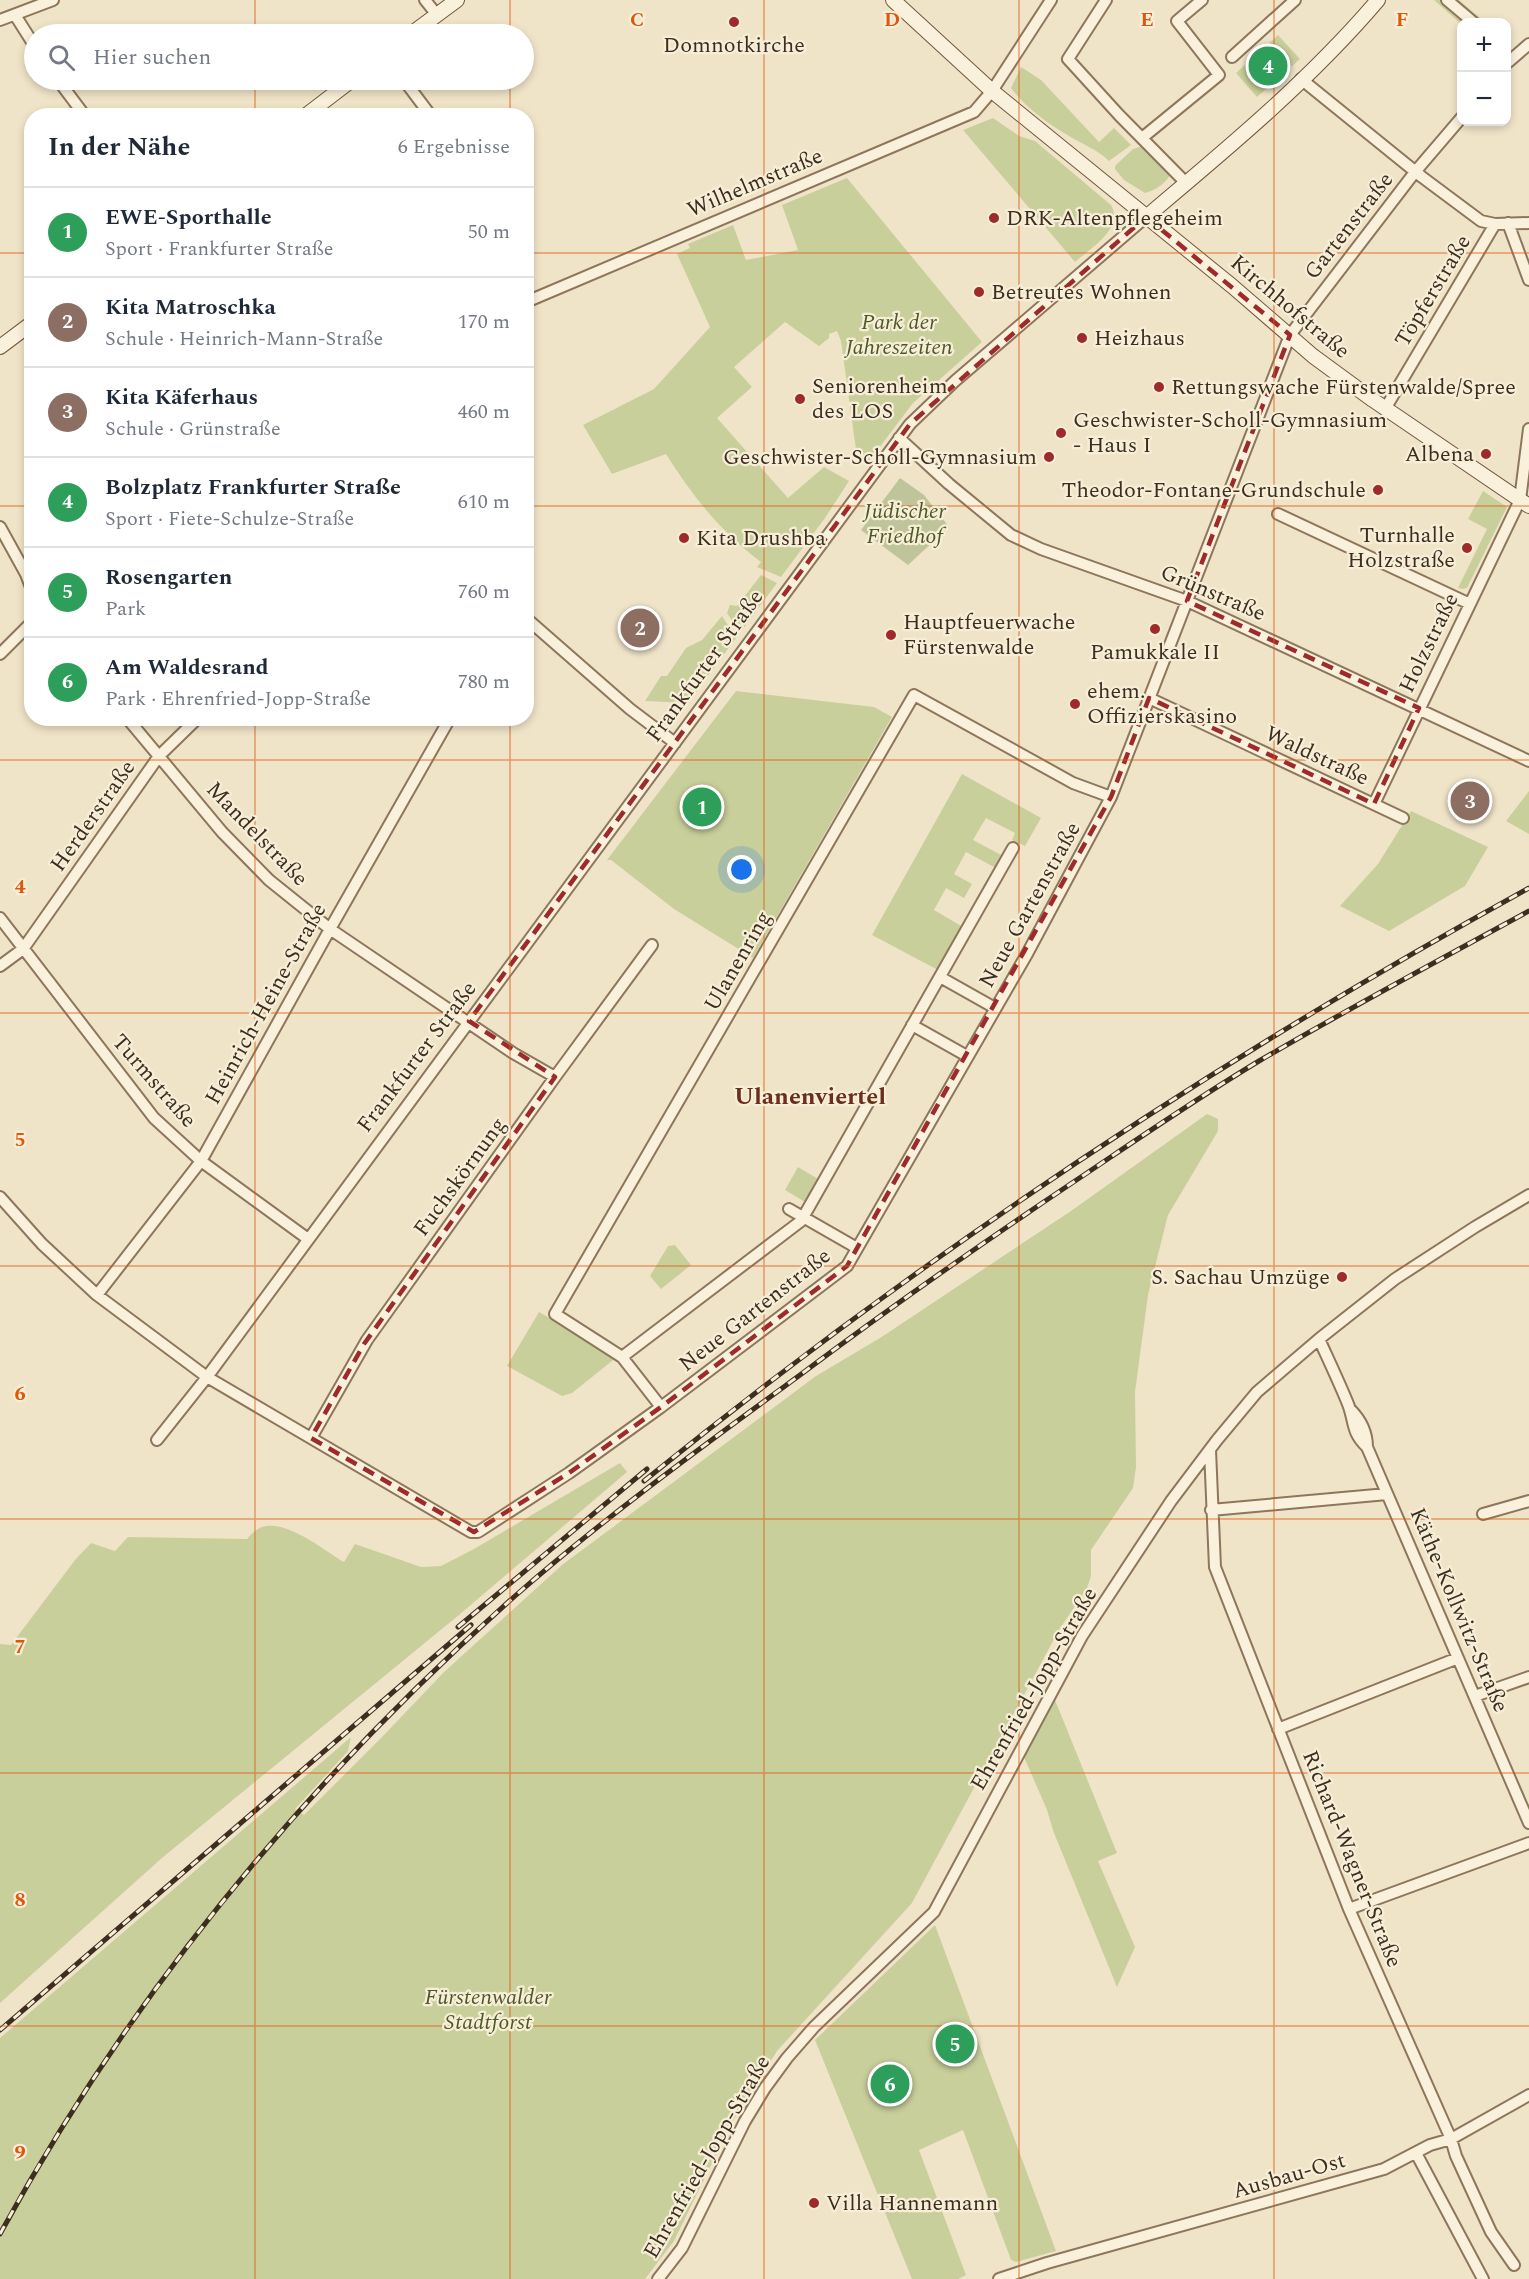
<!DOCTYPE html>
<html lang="de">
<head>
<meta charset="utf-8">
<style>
  :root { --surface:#fff; --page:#f6f6f7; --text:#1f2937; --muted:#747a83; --line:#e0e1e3; --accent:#0f766e }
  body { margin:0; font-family:Spectral,serif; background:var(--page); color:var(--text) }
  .controls { position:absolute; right:18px; top:18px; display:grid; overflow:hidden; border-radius:12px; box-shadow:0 3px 9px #0003 }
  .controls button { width:54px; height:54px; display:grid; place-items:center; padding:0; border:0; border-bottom:2px solid var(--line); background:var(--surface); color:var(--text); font:30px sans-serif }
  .you { position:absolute; left:742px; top:870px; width:21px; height:21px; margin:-15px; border:4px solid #fff; border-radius:50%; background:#1a73e8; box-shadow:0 0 0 9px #1a73e833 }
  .badge { display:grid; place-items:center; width:39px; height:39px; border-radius:50%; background:var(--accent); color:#fff; font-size:20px; font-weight:700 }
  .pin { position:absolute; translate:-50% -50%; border:3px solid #fff; box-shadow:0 2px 6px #0006 }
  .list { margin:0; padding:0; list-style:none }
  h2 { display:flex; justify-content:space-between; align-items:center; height:78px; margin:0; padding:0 24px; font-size:26px }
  h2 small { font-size:20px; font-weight:400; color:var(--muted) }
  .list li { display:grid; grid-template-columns:39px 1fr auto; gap:18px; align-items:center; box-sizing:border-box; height:90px; padding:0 24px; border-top:2px solid var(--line) }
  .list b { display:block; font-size:22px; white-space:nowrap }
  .list p { margin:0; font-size:20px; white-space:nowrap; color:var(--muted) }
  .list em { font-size:20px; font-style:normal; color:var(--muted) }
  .icon { flex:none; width:33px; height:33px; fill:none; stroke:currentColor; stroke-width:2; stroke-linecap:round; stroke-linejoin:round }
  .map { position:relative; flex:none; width:1529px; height:2279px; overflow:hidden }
  .search { position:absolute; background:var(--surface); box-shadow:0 3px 9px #0003; left:24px; top:24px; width:510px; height:66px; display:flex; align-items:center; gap:15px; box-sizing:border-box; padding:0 21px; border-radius:33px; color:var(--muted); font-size:22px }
  .panel { position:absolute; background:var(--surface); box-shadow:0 3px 9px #0003; left:24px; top:108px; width:510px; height:618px; border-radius:24px }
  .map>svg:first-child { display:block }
  .green { fill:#c9cf9b }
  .cemetery { fill:#bfc49a }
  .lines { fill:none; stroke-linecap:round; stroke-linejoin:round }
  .street-casing { stroke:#8d765c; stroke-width:14 }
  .secondary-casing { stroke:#6f573f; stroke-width:16 }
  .street { stroke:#faf1dc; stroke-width:10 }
  .secondary { stroke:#faf1dc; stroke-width:14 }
  .rail-casing { stroke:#3d2e20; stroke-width:5 }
  .rail { stroke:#f7eed8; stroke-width:3; stroke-dasharray:9; stroke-linecap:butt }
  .marked { fill:none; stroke:#9e2a2b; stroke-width:4.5; stroke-dasharray:12 8; stroke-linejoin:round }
  .grid { fill:none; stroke:#df570d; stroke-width:1.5; stroke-opacity:0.55 }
  .poi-dot { fill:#9e2a2b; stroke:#f7eed8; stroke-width:2 }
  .labels { text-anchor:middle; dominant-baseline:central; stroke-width:4.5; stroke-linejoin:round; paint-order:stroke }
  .poi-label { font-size:22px; fill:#3d2e20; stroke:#f7eed8; text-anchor:start }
  .street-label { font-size:22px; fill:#3d2e20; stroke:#f7eed8 }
  .park-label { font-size:22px; font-style:italic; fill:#4d5a26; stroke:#f7eed8 }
  .neighbourhood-label { font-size:24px; font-weight:bold; fill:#6b2e1e; stroke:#f7eed8 }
  .grid-label { font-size:20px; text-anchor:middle; font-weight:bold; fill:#df570d; stroke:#f7eed8; stroke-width:4.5; stroke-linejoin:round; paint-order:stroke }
</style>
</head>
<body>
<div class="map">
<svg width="1529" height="2279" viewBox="0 0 1529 2279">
  <rect width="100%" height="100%" fill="#f0e4c8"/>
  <path class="green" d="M1434,0H1459L1485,22L1461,24Z
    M1278,35L1300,59L1257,97L1236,73Z
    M1021,67L1041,80L1099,142L1114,128L1131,145L1109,161C1098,150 1082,144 1069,136C1048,124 1025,107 1011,88Z
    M993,118L1019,136L1035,141L1111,205C1124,229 1091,248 1075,262L963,130Z
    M1143,146L1171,173C1167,183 1154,191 1145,193L1124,180L1115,169V166L1133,149Z
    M847,178L982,342L913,403L867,464L857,457L841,341L837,331L829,334V338L819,346L785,322L734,367L752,387L717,418L788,498L824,467L849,481L825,518L781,577L757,567L761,562C720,531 693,497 666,454L612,474L583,425L654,389L710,327L677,254L690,248L688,244L733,225L746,260L798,250L782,205Z
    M1483,491L1507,507L1467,588L1462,589L1458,588L1487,529L1468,519Z
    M761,575L777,583L740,633L727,613L730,605L737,606Z
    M722,616L736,638L688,703L645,701L661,676H667L686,648L702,640Z
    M736,691L874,707L892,717L753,958L674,909L611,860H607Z
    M962,774L1041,818L1025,846L1012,840L1015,833L986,818L973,840L1003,856L996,868L966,852L954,874L972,884L964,898L946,888L934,910L963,927L938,970L872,935Z
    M1529,791V834L1506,821Z
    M1411,811L1488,847L1465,886L1389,931L1340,906L1378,864Z
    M1207,1114L1218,1119V1131L1168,1215L1148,1295L1135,1392L1136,1467L1133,1488L1091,1550V1576L1087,1588L1059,1630L912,1903L777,2051L732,2122L674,2241L645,2279H0V2038L351,1737L348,1751L295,1809L304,1815L382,1737L444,1672L562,1565L816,1376L880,1338L1071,1211Z
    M798,1167L818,1179L805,1202L785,1190Z
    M675,1245L691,1265L661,1289L650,1276L668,1246Z
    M539,1312L617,1357L572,1393L562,1396L507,1366Z
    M620,1463L627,1472L459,1615L162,1858L0,2003V1644L11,1645L75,1560L91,1543L115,1551L128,1537L247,1539C251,1535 256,1529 262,1527C286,1519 324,1550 344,1562L355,1544L421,1567L441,1566L474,1549Z
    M1055,1700L1117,1853L1098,1861L1135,1947L1117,1987L1054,1833L1047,1810L1024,1757Z
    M935,1925L1056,2251L1016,2262L1011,2260L963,2130L919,2150L966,2275L958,2279H912L815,2040Z"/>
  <path class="cemetery" d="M900,478L924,495L949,527L908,565L861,530Z"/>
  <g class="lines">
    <defs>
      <path id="street" d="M425,0L437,15
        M1106,0L1068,59L1119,115L1186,183
        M1447,0L1473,22
        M15,15L34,45
        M0,20L53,0
        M1232,57L1295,0
        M1506,64L1529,44
        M1301,79L1422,177L1481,221L1495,224L1529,223
        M58,80L85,116
        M404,80L431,116
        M1142,138L1219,75L1177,21L1202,0
        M1508,223L1529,280
        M526,302L974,112L992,91L1051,0
        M1385,409L1495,224
        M899,438L949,484L1011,535L1041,549L1187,601L1529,761
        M1278,514L1470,604
        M0,527L26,574L32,590
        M526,618L630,709L675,743
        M0,654L32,622
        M1149,698L1403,818
        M127,718L222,832L269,880L330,929L513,1053L555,1077
        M1374,804L1520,500L1529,429
        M0,918L154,1118L201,1161L308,1239
        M0,966L23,949L159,756L198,718
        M940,977L995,1008
        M912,1025L967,1056
        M0,1197L42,1244L97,1295L207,1377L471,1532H478L569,1473L661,1407L847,1266L1027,954L1111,797L1290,335L1415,172L1462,117
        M789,1209L857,1248
        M97,1295L201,1161L330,929L450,718
        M1319,1339C1329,1361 1339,1382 1348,1404C1355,1422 1351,1432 1367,1447L1529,1823
        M622,1357L801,1221L1013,848
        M661,1407L622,1357L555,1314L914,695L1073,783L1111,797
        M1350,1409C1361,1420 1367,1431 1367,1447
        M311,1438L367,1340L555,1077L652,945
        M157,1440L207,1377L910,424L955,381L1146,217
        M1210,1450L1215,1567L1349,1909L1451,2139L1456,2156L1491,2232L1514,2265
        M1211,1510L1387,1494
        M1483,1514L1529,1501
        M1475,1696L1529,1677
        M1278,1729L1458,1658
        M1349,1909L1529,1843
        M1416,2153L1483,2279
        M658,2279L682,2248L745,2121L765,2088L787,2058L814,2027L934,1912L1082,1636L1171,1501L1217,1440L1257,1392L1319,1339L1395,1279L1475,1227L1529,1195
        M999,2279L1047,2263L1384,2169L1430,2145L1451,2139L1529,2095"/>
      <path id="secondary" d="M893,0L992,91L1232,286L1313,356L1373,400L1529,506
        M411,34L457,0
        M305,116L352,80
        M1146,217C1227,149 1310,80 1378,0
        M0,347L32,323"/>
    </defs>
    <use href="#street" class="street-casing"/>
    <use href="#secondary" class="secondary-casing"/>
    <use href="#street" class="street"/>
    <use href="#secondary" class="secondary"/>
    <defs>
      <path id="rail" d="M644,1481C920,1257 1217,1060 1529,888
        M458,1627L647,1469
        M0,2030L471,1625
        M0,2234C132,1992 309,1779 515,1596C605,1517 703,1446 800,1375C888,1309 978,1246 1069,1185C1132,1143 1194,1100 1259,1061C1348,1009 1439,960 1529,911"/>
    </defs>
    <use href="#rail" class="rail-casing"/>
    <use href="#rail" class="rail"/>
  </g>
  <path class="marked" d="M1146,217L1290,335L1187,601L1419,708L1374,804L1149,698L1111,797L847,1266L661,1407L569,1473L474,1532L311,1438L364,1344L555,1077L469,1021L910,424Z"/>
  <path class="grid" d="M255,0V34M510,0V34M764,0V2279M1019,0V2279M1274,0V2279M255,80V116M510,80V116M0,253H32M526,253H1529M0,506H32M526,506H1529M255,718V2279M510,718V2279M0,760H1529M0,1013H1529M0,1266H1529M0,1519H1529M0,1773H1529M0,2026H1529"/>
  <g class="poi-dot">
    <circle cx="734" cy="22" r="6"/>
    <circle cx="994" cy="218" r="6"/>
    <circle cx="979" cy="292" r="6"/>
    <circle cx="1082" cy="338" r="6"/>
    <circle cx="1159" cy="387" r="6"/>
    <circle cx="800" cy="399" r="6"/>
    <circle cx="1061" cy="433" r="6"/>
    <circle cx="1486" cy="454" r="6"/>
    <circle cx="1049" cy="457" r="6"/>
    <circle cx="1378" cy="490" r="6"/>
    <circle cx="684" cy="538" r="6"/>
    <circle cx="1467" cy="548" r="6"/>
    <circle cx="1155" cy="629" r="6"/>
    <circle cx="891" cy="635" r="6"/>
    <circle cx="1075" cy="704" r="6"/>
    <circle cx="1342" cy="1277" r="6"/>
    <circle cx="814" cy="2203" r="6"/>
  </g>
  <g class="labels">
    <g class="poi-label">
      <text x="734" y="45" text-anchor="middle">Domnotkirche</text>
      <text x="1006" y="218">DRK-Altenpflegeheim</text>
      <text x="991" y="292">Betreutes Wohnen</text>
      <text x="1094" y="338">Heizhaus</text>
      <text x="812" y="386">Seniorenheim<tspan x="812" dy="25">des LOS</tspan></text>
      <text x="1171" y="387">Rettungswache Fürstenwalde/Spree</text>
      <text x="1073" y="420">Geschwister-Scholl-Gymnasium<tspan x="1073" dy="25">- Haus I</tspan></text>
      <text x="1474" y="454" text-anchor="end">Albena</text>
      <text x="1037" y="457" text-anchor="end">Geschwister-Scholl-Gymnasium</text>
      <text x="1366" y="490" text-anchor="end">Theodor-Fontane-Grundschule</text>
      <text x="1455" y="535" text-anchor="end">Turnhalle<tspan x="1455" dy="25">Holzstraße</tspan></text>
      <text x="696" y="538">Kita Drushba</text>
      <text x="903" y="622">Hauptfeuerwache<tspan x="903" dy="25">Fürstenwalde</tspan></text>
      <text x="1155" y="652" text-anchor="middle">Pamukkale II</text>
      <text x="1087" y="691">ehem.<tspan x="1087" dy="25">Offizierskasino</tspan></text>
      <text x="1330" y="1277" text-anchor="end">S. Sachau Umzüge</text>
      <text x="826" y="2203">Villa Hannemann</text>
    </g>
    <g class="street-label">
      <text transform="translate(755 183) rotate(-23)">Wilhelmstraße</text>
      <text transform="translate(1349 226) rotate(-52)">Gartenstraße</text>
      <text transform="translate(1433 291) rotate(-59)">Töpferstraße</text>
      <text transform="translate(1290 307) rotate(40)">Kirchhofstraße</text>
      <text transform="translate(1213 593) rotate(23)">Grünstraße</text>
      <text transform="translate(1429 643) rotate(-64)">Holzstraße</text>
      <text transform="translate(705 666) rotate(-54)">Frankfurter Straße</text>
      <text transform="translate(1317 756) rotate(25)">Waldstraße</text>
      <text transform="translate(93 816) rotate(-55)">Herderstraße</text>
      <text transform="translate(257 834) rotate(46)">Mandelstraße</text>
      <text transform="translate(1030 905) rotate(-61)">Neue Gartenstraße</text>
      <text transform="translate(738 961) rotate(-60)">Ulanenring</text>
      <text transform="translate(266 1004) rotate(-61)">Heinrich-Heine-Straße</text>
      <text transform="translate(417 1057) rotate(-53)">Frankfurter Straße</text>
      <text transform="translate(154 1081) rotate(49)">Turmstraße</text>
      <text transform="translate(460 1177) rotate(-54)">Fuchskörnung</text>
      <text transform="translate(755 1310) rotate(-38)">Neue Gartenstraße</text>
      <text transform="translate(1459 1610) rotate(67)">Käthe-Kollwitz-Straße</text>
      <text transform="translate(1034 1689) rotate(-60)">Ehrenfried-Jopp-Straße</text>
      <text transform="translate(1352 1859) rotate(68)">Richard-Wagner-Straße</text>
      <text transform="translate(707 2157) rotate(-60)">Ehrenfried-Jopp-Straße</text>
      <text transform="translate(1289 2176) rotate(-16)">Ausbau-Ost</text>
    </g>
    <g class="park-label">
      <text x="899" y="322">Park der<tspan x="899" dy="25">Jahreszeiten</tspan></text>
      <text x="905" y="511">Jüdischer<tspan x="905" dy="25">Friedhof</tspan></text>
      <text x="488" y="1997">Fürstenwalder<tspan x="488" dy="25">Stadtforst</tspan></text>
    </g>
    <g class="neighbourhood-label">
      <text x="810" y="1097">Ulanenviertel</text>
    </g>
  </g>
  <g class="grid-label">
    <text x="637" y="26">C</text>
    <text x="892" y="26">D</text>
    <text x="1147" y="26">E</text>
    <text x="1402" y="26">F</text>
    <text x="20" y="893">4</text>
    <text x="20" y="1146">5</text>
    <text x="20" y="1400">6</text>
    <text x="20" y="1653">7</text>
    <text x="20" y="1906">8</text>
    <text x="20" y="2159">9</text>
  </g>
</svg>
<div class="controls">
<button>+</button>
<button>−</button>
</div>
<div class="you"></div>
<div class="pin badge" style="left:702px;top:807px;background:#2e9e5b">1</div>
<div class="pin badge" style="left:640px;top:628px;background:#8d6e63">2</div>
<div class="pin badge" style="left:1470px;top:801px;background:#8d6e63">3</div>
<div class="pin badge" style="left:1268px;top:66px;background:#2e9e5b">4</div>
<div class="pin badge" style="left:955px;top:2044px;background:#2e9e5b">5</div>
<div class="pin badge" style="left:890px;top:2084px;background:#2e9e5b">6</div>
<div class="search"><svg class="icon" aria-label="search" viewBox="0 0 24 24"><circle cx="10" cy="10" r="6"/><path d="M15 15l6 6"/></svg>Hier suchen</div>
<section class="panel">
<h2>In der Nähe<small>6 Ergebnisse</small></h2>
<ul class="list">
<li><span class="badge" style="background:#2e9e5b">1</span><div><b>EWE-Sporthalle</b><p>Sport · Frankfurter Straße</p></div><em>50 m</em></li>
<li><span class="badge" style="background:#8d6e63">2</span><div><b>Kita Matroschka</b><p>Schule · Heinrich-Mann-Straße</p></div><em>170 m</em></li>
<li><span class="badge" style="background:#8d6e63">3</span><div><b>Kita Käferhaus</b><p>Schule · Grünstraße</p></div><em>460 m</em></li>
<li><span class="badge" style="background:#2e9e5b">4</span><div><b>Bolzplatz Frankfurter Straße</b><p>Sport · Fiete-Schulze-Straße</p></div><em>610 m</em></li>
<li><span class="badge" style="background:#2e9e5b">5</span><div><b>Rosengarten</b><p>Park</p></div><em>760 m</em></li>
<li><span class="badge" style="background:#2e9e5b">6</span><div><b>Am Waldesrand</b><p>Park · Ehrenfried-Jopp-Straße</p></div><em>780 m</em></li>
</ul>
</section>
</div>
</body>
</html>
